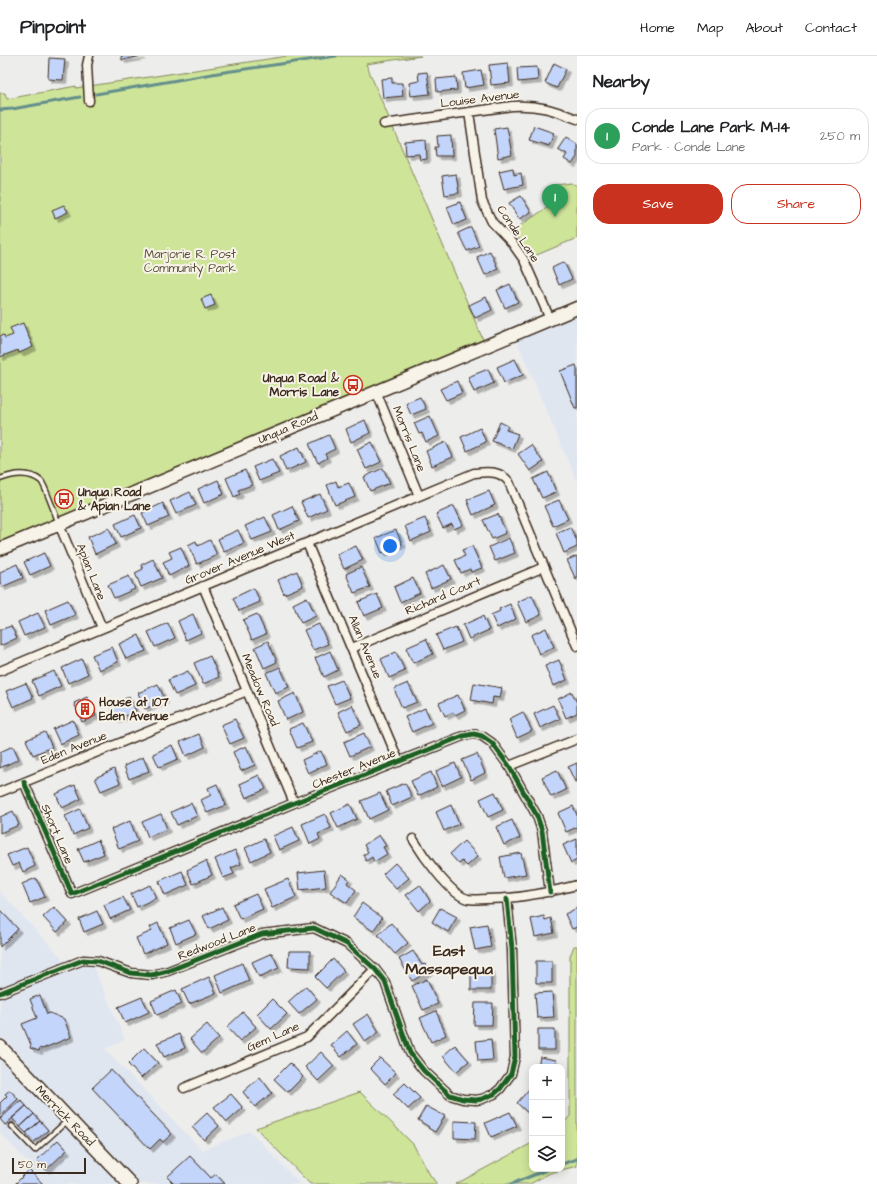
<!DOCTYPE html>
<html lang="en">
<head>
<meta charset="utf-8">
<style>
  :root { --surface:#fff; --page:#f6f6f6; --text:#202124; --muted:#757577; --line:#e0e0e0; --accent:#c8321e }
  body { margin:0; font-family:"Architects Daughter",sans-serif; background:var(--page); color:var(--text) }
  .controls { position:absolute; right:12px; bottom:12px; display:grid; overflow:hidden; border-radius:8px; box-shadow:0 2px 10px #0003 }
  .controls button { width:36px; height:36px; display:grid; place-items:center; padding:0; border:0; border-bottom:1px solid var(--line); background:var(--surface); color:var(--text); font:20px sans-serif }
  .scale { position:absolute; left:12px; bottom:10px; width:74px; box-sizing:border-box; padding-left:4px; border:2px solid #3b2a1e; border-top:0; font-size:11px; line-height:14px; white-space:nowrap; color:#3b2a1e; -webkit-text-stroke:3px #f7f3e8; paint-order:stroke }
  .you { position:absolute; left:390px; top:490px; width:14px; height:14px; margin:-10px; border:3px solid #fff; border-radius:50%; background:#1a73e8; box-shadow:0 0 0 6px #1a73e833 }
  .badge { display:grid; place-items:center; width:26px; height:26px; border-radius:50%; background:var(--accent); color:#fff; font-size:13px; font-weight:700 }
  .pin { position:absolute; translate:-50% -33px; filter:drop-shadow(0 1px 2px #0008) }
  .pin::after { content:''; position:absolute; top:21px; width:14px; height:12px; background:inherit; clip-path:polygon(0 0,100% 0,50% 100%) }
  .list { margin:0; padding:0; list-style:none }
  h2 { display:flex; justify-content:space-between; align-items:center; height:52px; margin:0; padding:0 16px; font-size:17px }
  h2 small { font-size:13px; font-weight:400; color:var(--muted) }
  .list li { display:grid; grid-template-columns:26px 1fr auto; gap:12px; align-items:center; box-sizing:border-box; height:56px; margin:0 8px 8px; padding:0 8px; border:1px solid var(--line); border-radius:16px }
  .list b { display:block; font-size:15px; white-space:nowrap }
  .list p { margin:0; font-size:13px; white-space:nowrap; color:var(--muted) }
  .list em { font-size:13px; font-style:normal; color:var(--muted) }
  .actions { display:flex; gap:8px; padding:12px 16px }
  .actions a { flex:1; padding:9px 0; border:1px solid var(--accent); border-radius:16px; text-align:center; font-size:14px; color:var(--accent) }
  .actions .main { background:var(--accent); color:#fff }
  .icon { flex:none; width:22px; height:22px; fill:none; stroke:currentColor; stroke-width:2; stroke-linecap:round; stroke-linejoin:round }
  .map { position:relative; flex:none; width:577px; height:1128px; overflow:hidden }
  header { display:flex; align-items:center; gap:24px; box-sizing:border-box; height:56px; padding:0 20px; background:var(--surface); border-bottom:1px solid var(--line) }
  header strong { font-size:19px }
  nav { display:flex; gap:22px; margin-inline-start:auto; font-size:14px }
  main { display:flex }
  aside { flex:1; background:var(--surface) }
  .map>svg:first-child { display:block }
  .built { fill:#e0e6f0 }
  .green { fill:#cee499; stroke:#84875c }
  .lines { fill:none; stroke-linecap:round; stroke-linejoin:round }
  .stream { stroke:#648e8c; stroke-width:3 }
  .building { fill:#c3d5fb; stroke:#3b2a1e; filter:url(#shadow) }
  .lane-casing { stroke:#3b2a1e; stroke-width:7 }
  .street-casing { stroke:#3b2a1e; stroke-width:11 }
  .secondary-casing { stroke:#3b2a1e; stroke-width:15 }
  .primary-casing { stroke:#3b2a1e; stroke-width:16 }
  .lane { stroke:#f7f3e8; stroke-width:4 }
  .street { stroke:#f7f3e8; stroke-width:8 }
  .secondary { stroke:#f7f3e8; stroke-width:12 }
  .primary { stroke:#f7f3e8; stroke-width:13 }
  .cycleway-casing { stroke:#f7f3e8; stroke-width:8 }
  .cycleway { stroke:#1b5e20; stroke-width:5 }
  .labels { text-anchor:middle; dominant-baseline:central; stroke-width:4; stroke-linejoin:round; paint-order:stroke }
  .street-label { font-size:12px; fill:#3b2a1e; stroke:#f7f3e8 }
  .park-label { font-size:12px; fill:#584f37; stroke:#f7f3e8 }
  .poi-label { font-size:12px; font-weight:bold; fill:#3b2a1e; stroke:#f7f3e8; text-anchor:start }
  .district-label { font-size:16px; font-weight:bold; fill:#3b2a1e; stroke:#f7f3e8 }
</style>
</head>
<body>
<header>
<strong>Pinpoint</strong>
<nav><a>Home</a><a>Map</a><a>About</a><a>Contact</a></nav>
</header>
<main>
<div class="map">
<svg width="577" height="1128" viewBox="0 0 577 1128">
  <defs>
    <filter id="shadow"><feDropShadow dx="3.5" dy="3.5" stdDeviation="0" flood-color="#0004"/></filter>
  </defs>
  <rect width="100%" height="100%" fill="#ededec"/>
  <filter id="ink" filterUnits="userSpaceOnUse"><feTurbulence type="fractalNoise" baseFrequency=".025" numOctaves="2"/><feDisplacementMap in="SourceGraphic" scale="8" xChannelSelector="R" yChannelSelector="G"/><feConvolveMatrix kernelMatrix="1 2 1 2 8 2 1 2 1" color-interpolation-filters="sRGB"/></filter>
  <g filter="url(#ink)">
    <path class="built" d="M577,248V426L512,274Z
      M0,836L62,902L67,917L92,907L125,984L105,993L202,1094L250,1075L300,1128H17L33,1112L0,1077Z"/>
    <path class="green" d="M288,0H421L366,8L484,286L0,489V37H5L7,43L76,30V32Z
      M572,127L577,130V182L532,201L512,175L554,147L555,129Z
      M574,890H577V1110L550,1117L530,1128H456L532,1087V1113H562V1069L570,1060V900Z
      M360,1036L413,1088L430,1119L437,1128H310L256,1072Z"/>
    <g class="lines">
      <path class="stream" d="M96,38L218,17L336,0
        M0,54L12,53L80,41
        M562,1108L577,1103
        M511,1128L549,1113"/>
    </g>
    <path class="building" d="M121,0H142L122,4Z
      M49,2L65,3L63,24L48,23Z
      M508,7L510,27L491,29L489,9Z
      M554,7L566,13L557,32L545,27Z
      M537,11L538,24L518,26L517,12Z
      M481,14L484,29L465,32L463,17Z
      M427,16L430,38L411,40L409,27L419,25L418,17Z
      M456,21L457,34L437,36L436,23Z
      M392,22V27H402L403,40L383,42L381,23Z
      M534,70L554,77L549,90L529,84Z
      M507,71L512,99L498,102L494,73Z
      M451,79L452,100H436L435,91H438L437,80Z
      M566,81L577,88V101L572,108L564,103L567,98L558,93Z
      M426,84L427,103L420,104L419,98L406,99L405,86Z
      M513,112L514,119L521,117L523,129L504,133L499,115Z
      M456,118L459,137L445,139L442,120Z
      M521,140L531,156L519,163L509,147Z
      M460,146L467,164L454,169L447,151Z
      M64,149L68,156L55,162L52,154Z
      M471,171L479,190L467,195L458,177Z
      M490,195L498,213L485,219L477,201Z
      M564,206L572,223L559,229L552,212Z
      M510,228L518,246L505,252L497,234Z
      M211,239L215,249L205,253L201,243Z
      M486,241L492,254L475,262L469,249Z
      M23,267L33,291L19,297L18,294L0,301V280L4,279L5,282L13,279L10,272Z
      M515,303L523,319L504,327L497,311Z
      M576,309L577,312V352H575L560,315Z
      M488,313L494,327L474,336L468,321Z
      M457,325L462,337L446,344L440,333Z
      M420,341L426,353L411,359L406,347Z
      M430,360L439,380L426,386L422,377L419,378L414,367Z
      M365,364L370,377L351,386L346,373Z
      M500,366L508,370L506,374L518,378L512,393L492,385Z
      M480,372L486,386L467,395L461,381Z
      M329,379L335,393L325,398L327,402L318,407L309,388Z
      M372,386L381,406L366,413L357,393Z
      M446,386L453,401L432,410L426,395Z
      M531,389L543,406L530,415L518,398Z
      M299,391L306,406L286,415L280,400Z
      M272,403L279,417L259,425L253,411Z
      M383,412L390,427L370,435L364,421Z
      M245,414L252,429L238,434L240,438L234,441L226,422Z
      M548,416L556,436L542,442L533,423Z
      M218,424L224,438L204,447L198,433Z
      M336,425L338,431L349,427L355,441L335,449L327,429Z
      M489,435L495,449L473,459L467,444Z
      M190,436L196,449L176,458L170,445Z
      M320,438L327,453L308,462L301,446Z
      M559,444L568,463L553,470L544,450Z
      M163,447L169,461L148,470L142,457Z
      M292,450L299,465L279,474L273,459Z
      M454,450L463,469L454,473L452,468L443,472L436,458Z
      M498,458L506,477L492,483L483,464Z
      M135,459L141,472L121,481L115,468Z
      M265,461L272,476L252,484L245,470Z
      M425,462L431,476L411,485L405,470Z
      M570,471L577,485V491L564,497L556,477Z
      M109,472L116,488L95,498L88,481Z
      M238,474L244,487L224,496L218,483Z
      M396,474L402,488L382,497L376,482Z
      M509,482L515,497L495,505L489,491Z
      M210,484L217,499L197,508L188,489L196,485L198,490Z
      M356,490L363,504L344,513L337,498Z
      M472,490L482,512L471,516L470,513L461,517L455,504L465,500L462,494Z
      M181,491L189,510L169,520L163,506L172,502L169,496Z
      M44,497L50,510L30,519L24,506Z
      M577,500V523L576,524L567,504Z
      M153,503L162,522L141,531L135,517L143,513L141,509Z
      M17,508L23,522L2,531L0,526V516Z
      M444,509L451,523L431,532L425,518Z
      M361,511L370,531L354,537L346,518Z
      M297,515L303,530L284,538L278,524Z
      M129,520L135,533L114,542L108,529Z
      M413,522L420,537L400,546L394,531Z
      M254,532L260,546L239,555L233,542Z
      M377,538L383,552L364,560L358,546Z
      M532,539L541,559L526,566L517,546Z
      M307,541L316,560L301,567L293,548Z
      M68,544L75,559L51,569L45,554Z
      M510,548L516,563L497,572L491,559L500,555L499,553Z
      M38,557L45,571L24,580L18,566Z
      M193,558L201,577L186,584L178,565Z
      M257,558L266,578L252,584L243,564Z
      M483,560L489,574L469,583L463,569Z
      M168,567L175,582L155,591L148,576Z
      M319,568L328,588L313,594L304,574Z
      M11,570L17,582L0,590V574Z
      M456,571L462,586L443,594L436,579Z
      M546,572L554,591L539,598L531,579Z
      M139,579L146,595L126,603L119,588Z
      M426,583L433,598L413,607L406,592Z
      M268,585L277,606L264,612L255,591Z
      M112,591L118,606L99,614L92,599Z
      M330,595L338,614L324,621L315,602Z
      M396,596L405,615L389,622L381,603Z
      M210,600L219,621L203,628L194,607Z
      M82,603L88,618L68,627L62,612Z
      M559,604L567,624L553,630L545,610Z
      M280,611L289,631L275,637L266,617Z
      M54,615L61,630L39,640L32,625Z
      M188,615L195,630L175,639L168,624Z
      M342,624L350,642L335,648L327,630Z
      M26,627L33,642L13,651L6,635Z
      M408,627L417,646L402,652L394,633Z
      M474,627L502,632L500,642L493,641L492,648L471,644Z
      M158,628L165,644L145,653L138,637Z
      M572,636L577,647V657L566,662L558,643Z
      M295,637L303,656L286,664L278,645Z
      M458,639L465,654L455,659L453,656L445,660L439,647Z
      M87,641L96,660L82,666L74,647Z
      M129,641L136,655L116,664L110,649Z
      M352,649L361,669L347,675L338,656Z
      M553,649L560,663L540,672L534,658Z
      M425,652L432,667L412,676L405,661Z
      M523,656L532,675L517,682L509,663Z
      M235,663L244,682L230,688L221,669Z
      M73,664L79,679L60,688L53,673Z
      M303,667L312,686L297,692L289,673Z
      M45,676L52,691L33,699L26,684Z
      M364,677L370,691L350,700L344,686Z
      M199,678L205,691L186,700L180,686Z
      M172,689L178,703L159,711L153,698Z
      M13,690L19,703L0,712V696Z
      M246,690L255,709L241,715L233,696Z
      M321,695L327,708L308,717L302,704Z
      M477,698L485,717L471,724L462,704Z
      M143,701L149,715L129,723L124,710Z
      M455,707L461,721L442,730L436,715Z
      M577,707V725L575,726L568,711Z
      M114,713L120,727L101,735L95,722Z
      M557,714L566,734L551,741L542,721Z
      M431,716L437,731L418,740L411,725Z
      M259,719L266,733L246,742L240,728Z
      M405,727L412,741L392,750L386,735Z
      M217,728L226,749L207,757L201,744L211,739L208,732Z
      M75,729L81,743L62,752L56,738Z
      M495,736L503,754L488,761L480,743Z
      M380,737L388,754L369,763L361,745Z
      M191,747L197,760L177,769L171,756Z
      M350,748L357,763L338,772L331,757Z
      M451,749L459,768L444,775L436,756Z
      M573,750L577,759V771L566,776L558,757Z
      M80,753L88,772L73,779L65,760Z
      M13,755L19,769L0,777V761Z
      M161,758L167,773L148,781L142,766Z
      M325,758L331,772L318,778L320,783L310,788L302,768Z
      M512,764L520,782L504,789L496,771Z
      M130,765L138,785L119,793L111,773Z
      M293,771L299,785L279,794L273,780Z
      M379,779L386,790L383,791L387,798L374,806L372,801L366,805L363,799L368,796L364,789Z
      M264,783L270,796L251,805L245,792Z
      M577,783V804L571,807L563,789Z
      M98,784L104,798L84,806L78,793Z
      M464,785L478,800L467,810L462,805L459,808L450,798Z
      M27,791L35,810L23,816L19,807L12,810L7,799Z
      M235,794L241,808L231,812L234,818L223,822L215,803Z
      M521,797L526,818L504,822L500,801Z
      M206,805L212,819L193,828L187,814Z
      M395,807L409,822L396,833L383,818Z
      M324,814L326,831L300,834L298,817Z
      M182,815L188,829L165,839L159,825Z
      M342,818L349,823L347,827L356,834L347,847L330,836Z
      M36,822L45,841L30,847L22,828Z
      M288,823L296,841L272,852L264,833Z
      M150,829L156,842L137,851L131,838Z
      M420,829L430,845L419,855L406,839Z
      M256,838L263,853L240,863L233,848Z
      M123,841L130,854L110,863L104,849Z
      M362,847L382,862L373,875L353,861Z
      M54,851L68,866L57,876L43,861Z
      M222,851L228,864L209,873L203,860Z
      M440,852L457,861L448,876L432,866Z
      M577,852V871L572,873L565,858Z
      M0,854L18,873L0,891Z
      M97,855L103,868L84,876L79,863Z
      M544,860L545,864L551,862L554,877L535,881L531,863Z
      M189,864L196,878L176,887L170,872Z
      M158,867L167,887L143,898L136,882L152,875L150,871Z
      M391,867L408,887L395,898L378,879Z
      M487,868L491,891L475,894L470,871Z
      M289,895H310V912L288,911Z
      M413,895L422,909L425,908L429,915L412,925L399,903Z
      M272,897L279,912L259,921L252,906Z
      M333,903L344,915L326,932L315,921Z
      M536,905H552V927H536Z
      M242,907L249,925L222,937L215,919Z
      M471,913H491V934H471Z
      M209,921L216,937L189,948L182,933Z
      M427,923L438,948L423,954L412,930Z
      M306,930L317,943L299,958L288,946Z
      M176,934L182,948L157,959L151,945Z
      M552,936L554,961L537,962L535,937Z
      M40,939L47,958L50,957L64,963L71,981L42,993L40,992L39,995L30,992L31,989L22,968L37,962L30,943Z
      M142,941L149,956L125,967L118,951Z
      M272,943L287,958L271,973L257,958Z
      M475,947H493L492,969H474Z
      M436,955L446,979L431,986L420,962Z
      M243,956L256,971L240,985L227,971Z
      M368,958L379,976L365,986L353,968Z
      M207,968L219,982L202,997L190,983Z
      M538,973H555V994H538Z
      M347,975L357,988L341,1001L331,989Z
      M179,978L185,992L164,1001L157,987Z
      M491,983L493,1004L478,1005L476,985Z
      M455,989L469,1005L456,1016L443,1000Z
      M144,992L158,1007L141,1022L128,1008Z
      M321,996L334,1010L318,1025L305,1011Z
      M540,1001L556,1004L555,1011H538Z
      M380,1002L396,1017L385,1028L370,1012Z
      M290,1007L303,1021L288,1036L274,1023Z
      M111,1014L172,1078L163,1086L160,1083L150,1093L92,1032Z
      M260,1021L272,1037L255,1051L243,1036Z
      M405,1027L420,1042L408,1053L393,1038Z
      M531,1031L532,1056L529,1058L517,1047Z
      M10,1034L18,1043L0,1060V1047L7,1040L5,1038Z
      M231,1038L243,1052L227,1066L214,1051Z
      M21,1044L26,1050L5,1069L0,1063Z
      M26,1050L34,1058L20,1071L12,1062Z
      M426,1050L445,1060L435,1076L428,1072L429,1071L418,1064Z
      M510,1056L517,1070L491,1081L485,1067Z
      M207,1057L219,1070L204,1084L192,1071Z
      M34,1058L40,1065L26,1077L20,1071Z
      M40,1065L48,1074L34,1086L26,1077Z
      M454,1065L476,1066L475,1083L454,1082Z
      M58,1084L67,1094L46,1114L37,1104Z
      M190,1100L211,1122L216,1118L225,1128H174L167,1121Z
      M29,1114L43,1128H15Z"/>
    <g class="lines">
      <defs>
        <path id="lane" d="M0,423C13,418 29,415 41,425C45,429 56,461 59,468
          M12,1070L35,1094L67,1065"/>
        <path id="street" d="M89,45L87,9L89,0
          M469,56L482,145L492,166L512,187L524,204L550,263
          M384,68L512,50C537,48 554,54 577,63
          M376,335L419,440
          M59,468L102,572
          M307,487L399,706
          M203,530L294,747
          M352,592L544,511
          M0,615L474,417C488,416 500,414 509,426L577,590
          M509,710L577,683
          M24,726L72,838L294,747L463,680L474,678L482,680L492,687L509,710L537,760L542,775L550,836
          M0,736L247,635
          M413,783C422,798 450,839 468,843C474,844 481,843 487,843C518,843 547,837 577,829
          M0,937L83,904L98,905L131,917L152,919L168,915L262,878L314,872L347,888L375,913L385,926L410,997L424,1015L450,1039L463,1043L476,1044L482,1043L494,1038L500,1033L511,1018L515,1001L512,893L507,843
          M184,1032L307,981L375,913"/>
        <path id="secondary" d="M0,493L577,252"/>
        <path id="primary" d="M0,991L130,1128"/>
      </defs>
      <use href="#lane" class="lane-casing"/>
      <use href="#street" class="street-casing"/>
      <use href="#secondary" class="secondary-casing"/>
      <use href="#primary" class="primary-casing"/>
      <use href="#lane" class="lane"/>
      <use href="#street" class="street"/>
      <use href="#secondary" class="secondary"/>
      <use href="#primary" class="primary"/>
      <defs>
        <path id="cycleway" d="M24,726L72,838L294,747L463,680L474,678L482,680L492,687L509,710L537,760L542,775L550,836
          M0,937L83,904L98,905L131,917L152,919L168,915L262,878L314,872L347,888L375,913L385,926L410,997L424,1015L450,1039L463,1043L476,1044L482,1043L494,1038L500,1033L511,1018L515,1001L512,893L507,843"/>
      </defs>
      <use href="#cycleway" class="cycleway-casing"/>
      <use href="#cycleway" class="cycleway"/>
    </g>
  </g>
  <defs>
    <symbol id="bus-ring" viewBox="-11 -11 22 22"><circle r="9.5" fill="#f7f3e8" stroke="#c8321e" stroke-width="1.5"/><path d="M-5-6H5V4H4V6H2V4H-2V6H-4V4H-5ZM-3.5-4V0h7V-4ZM-3.5 1.2v1.5H-2V1.2ZM2 1.2v1.5H3.5V1.2Z" fill="#c8321e"/></symbol>
    <symbol id="building-ring" viewBox="-11 -11 22 22"><circle r="9.5" fill="#f7f3e8" stroke="#c8321e" stroke-width="1.5"/><path d="M-4-6H4V6H1V3H-1V6H-4ZM-2.5-4.3h1.7v1.8h-1.7ZM.8-4.3h1.7v1.8H.8ZM-2.5-1h1.7V.8h-1.7ZM.8-1h1.7V.8H.8Z" fill="#c8321e"/></symbol>
  </defs>
  <g fill-rule="evenodd">
    <use href="#bus-ring" x="342" y="318" width="22" height="22"/>
    <use href="#bus-ring" x="53" y="432" width="22" height="22"/>
    <use href="#building-ring" x="74" y="642" width="22" height="22"/>
  </g>
  <g class="labels">
    <g class="street-label">
      <text transform="translate(480 43) rotate(-7)">Louise Avenue</text>
      <text transform="translate(518 178) rotate(56)">Conde Lane</text>
      <text transform="translate(288 372) rotate(-23)">Unqua Road</text>
      <text transform="translate(409 383) rotate(68)">Morris Lane</text>
      <text transform="translate(240 502) rotate(-23)">Grover Avenue West</text>
      <text transform="translate(91 516) rotate(68)">Apian Lane</text>
      <text transform="translate(443 540) rotate(-23)">Richard Court</text>
      <text transform="translate(365 591) rotate(67)">Allan Avenue</text>
      <text transform="translate(260 634) rotate(67)">Meadow Road</text>
      <text transform="translate(74 692) rotate(-22)">Eden Avenue</text>
      <text transform="translate(354 713) rotate(-22)">Chester Avenue</text>
      <text transform="translate(57 778) rotate(67)">Short Lane</text>
      <text transform="translate(217 886) rotate(-21)">Redwood Lane</text>
      <text transform="translate(273 981) rotate(-24)">Gem Lane</text>
      <text transform="translate(65 1060) rotate(46)">Merrick Road</text>
    </g>
    <g class="park-label">
      <text x="190" y="198">Marjorie R. Post<tspan x="190" dy="14">Community Park</tspan></text>
    </g>
    <g class="poi-label">
      <text x="339" y="322" text-anchor="end">Unqua Road &amp;<tspan x="339" dy="14">Morris Lane</tspan></text>
      <text x="78" y="436">Unqua Road<tspan x="78" dy="14">&amp; Apian Lane</tspan></text>
      <text x="99" y="646">House at 107<tspan x="99" dy="14">Eden Avenue</tspan></text>
    </g>
    <g class="district-label">
      <text x="449" y="895">East<tspan x="449" dy="18">Massapequa</tspan></text>
    </g>
  </g>
</svg>
<div class="controls">
<button>+</button>
<button>−</button>
<button><svg class="icon" aria-label="layers" viewBox="0 0 24 24"><path d="M12 4l9 5-9 5-9-5zM3 14l9 5 9-5"/></svg></button>
</div>
<div class="scale">50 m</div>
<div class="you"></div>
<div class="pin badge" style="left:555px;top:161px;background:#2e9e5b">1</div>
</div>
<aside>
<h2>Nearby<small></small></h2>
<ul class="list">
<li><span class="badge" style="background:#2e9e5b">1</span><div><b>Conde Lane Park M-14</b><p>Park · Conde Lane</p></div><em>250 m</em></li>
</ul>
<div class="actions"><a class="main">Save</a><a>Share</a></div>
</aside>
</main>
</body>
</html>
